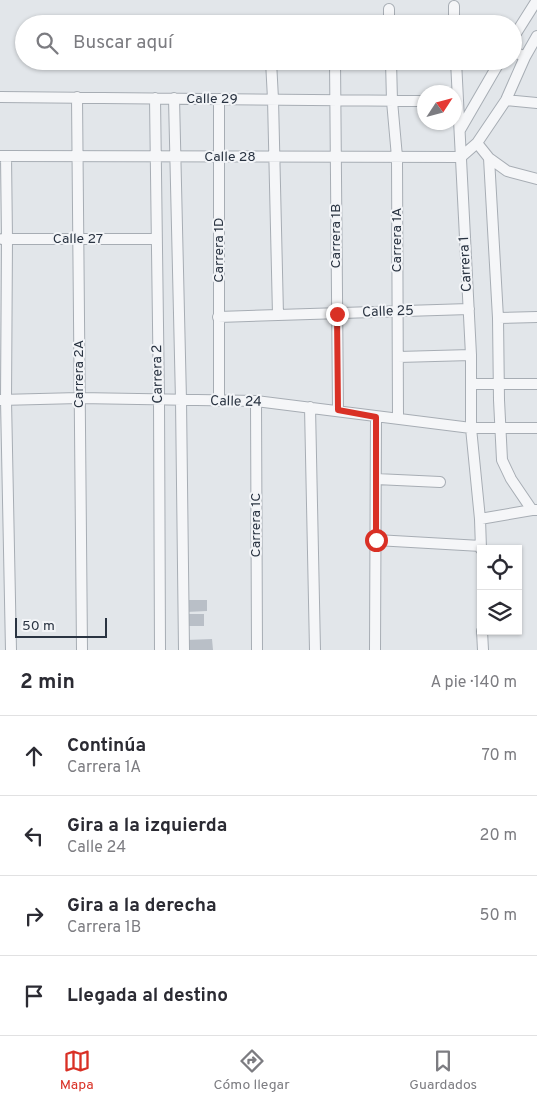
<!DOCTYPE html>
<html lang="es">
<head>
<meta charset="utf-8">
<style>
  :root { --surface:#fff; --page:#f2f2f3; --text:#2b2b33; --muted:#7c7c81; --line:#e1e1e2; --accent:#d93025 }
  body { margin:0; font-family:Overpass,sans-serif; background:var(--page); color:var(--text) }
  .controls { position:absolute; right:15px; bottom:15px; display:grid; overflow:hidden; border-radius:0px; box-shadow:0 1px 4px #0004 }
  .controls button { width:45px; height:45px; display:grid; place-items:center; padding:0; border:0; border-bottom:1px solid var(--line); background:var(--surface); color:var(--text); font:25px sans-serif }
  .compass { position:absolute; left:417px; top:85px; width:45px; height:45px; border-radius:50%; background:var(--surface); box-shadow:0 1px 4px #0004; rotate:54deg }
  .scale { position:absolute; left:15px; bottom:12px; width:92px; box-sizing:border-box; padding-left:5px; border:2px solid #2a3442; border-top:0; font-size:14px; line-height:18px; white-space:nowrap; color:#2a3442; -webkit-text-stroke:4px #f2f4f7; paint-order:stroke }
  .stop { position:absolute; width:15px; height:15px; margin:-11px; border:4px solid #d93025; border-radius:50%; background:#fff }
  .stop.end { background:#d93025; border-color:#fff; box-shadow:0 1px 5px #0008 }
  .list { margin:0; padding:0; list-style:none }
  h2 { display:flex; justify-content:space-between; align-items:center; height:65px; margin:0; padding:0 20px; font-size:21px }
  h2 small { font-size:16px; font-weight:400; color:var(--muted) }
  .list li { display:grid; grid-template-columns:32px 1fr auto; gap:15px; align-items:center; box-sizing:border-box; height:80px; padding:0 20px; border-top:1px solid var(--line) }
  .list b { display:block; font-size:19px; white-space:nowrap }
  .list p { margin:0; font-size:16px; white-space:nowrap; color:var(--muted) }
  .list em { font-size:16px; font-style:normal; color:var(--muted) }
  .icon { flex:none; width:28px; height:28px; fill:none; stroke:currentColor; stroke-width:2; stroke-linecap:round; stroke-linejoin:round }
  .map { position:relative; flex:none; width:537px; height:650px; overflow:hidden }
  .search { position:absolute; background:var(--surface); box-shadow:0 1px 4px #0004; left:15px; right:15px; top:15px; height:55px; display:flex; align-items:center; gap:12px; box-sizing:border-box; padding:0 18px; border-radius:28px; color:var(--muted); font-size:19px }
  .sheet { height:385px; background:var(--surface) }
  nav { display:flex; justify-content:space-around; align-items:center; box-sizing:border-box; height:70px; border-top:1px solid var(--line); background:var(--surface); font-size:14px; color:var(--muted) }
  nav a { display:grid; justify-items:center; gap:2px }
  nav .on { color:var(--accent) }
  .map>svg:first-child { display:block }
  .building { fill:#b9bfc7 }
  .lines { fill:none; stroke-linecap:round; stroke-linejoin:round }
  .minor-casing { stroke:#a7adb4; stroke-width:12 }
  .minor { stroke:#f5f6f8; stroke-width:10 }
  .route { stroke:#d93025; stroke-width:6 }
  .labels { text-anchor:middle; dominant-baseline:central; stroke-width:4; stroke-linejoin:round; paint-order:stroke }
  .street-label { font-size:14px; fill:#2a3442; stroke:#f2f4f7 }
</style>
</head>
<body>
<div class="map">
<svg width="537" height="650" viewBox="0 0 537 650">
  <rect width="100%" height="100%" fill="#e2e6ea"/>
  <path class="building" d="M186,600H207V611L186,612Z
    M188,614H204V626H188Z
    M212,639L213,650H186V640Z"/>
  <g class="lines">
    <defs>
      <path id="minor" d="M454,6V24
        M389,9V24
        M513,38L537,0
        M513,51L525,57
        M271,61L273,99L278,315
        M335,61L338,410
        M391,61L392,101L397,157L398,418
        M456,61L471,355V428L480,519L481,549
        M0,97L424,101
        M77,97L82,650
        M155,98L159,400L160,650
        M174,98L181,400L184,650
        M219,99V401
        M506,100L537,103
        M460,130L500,61
        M477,143L489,158L507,171L537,179
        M0,156L461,157L477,143L506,100L525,57L537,36
        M6,156L7,239L6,400L11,650
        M489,158L498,318L499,400L502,460L511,479L532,510H537
        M2,239H156
        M218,317L469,309
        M498,318L537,317
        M398,357L471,355
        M471,384H537
        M0,400L79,398L256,401L471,428H537
        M256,401L257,650
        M310,407L315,650
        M376,479L440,482
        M480,519L532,510
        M376,540L481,546
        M482,631L483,650
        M375,650L376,417"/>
    </defs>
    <use href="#minor" class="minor-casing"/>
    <use href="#minor" class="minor"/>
  </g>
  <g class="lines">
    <path class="route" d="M337,314L338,410L376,417V540"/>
  </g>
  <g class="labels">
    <g class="street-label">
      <text x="212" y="99">Calle 29</text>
      <text x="230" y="157">Calle 28</text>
      <text transform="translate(336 236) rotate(-90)">Carrera 1B</text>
      <text x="78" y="239">Calle 27</text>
      <text transform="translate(397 240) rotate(-90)">Carrera 1A</text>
      <text transform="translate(219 250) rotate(-90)">Carrera 1D</text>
      <text transform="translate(466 264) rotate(-93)">Carrera 1</text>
      <text transform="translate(388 312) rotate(-2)">Calle 25</text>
      <text transform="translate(79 374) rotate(-90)">Carrera 2A</text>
      <text transform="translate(158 374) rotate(-91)">Carrera 2</text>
      <text transform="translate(236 402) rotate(1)">Calle 24</text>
      <text transform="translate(256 525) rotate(-90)">Carrera 1C</text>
    </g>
  </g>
</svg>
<div class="controls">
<button><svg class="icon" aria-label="locate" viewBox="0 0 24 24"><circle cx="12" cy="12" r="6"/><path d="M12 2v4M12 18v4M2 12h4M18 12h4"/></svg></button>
<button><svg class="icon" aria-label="layers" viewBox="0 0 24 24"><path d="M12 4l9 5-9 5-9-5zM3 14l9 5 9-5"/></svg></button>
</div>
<svg class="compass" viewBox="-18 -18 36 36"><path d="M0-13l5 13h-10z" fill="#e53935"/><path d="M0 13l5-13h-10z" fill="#7c7c81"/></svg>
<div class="scale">50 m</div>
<div class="stop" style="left:376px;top:540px"></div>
<div class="stop end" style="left:337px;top:314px"></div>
<div class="search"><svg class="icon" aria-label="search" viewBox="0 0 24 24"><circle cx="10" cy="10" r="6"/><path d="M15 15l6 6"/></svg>Buscar aquí</div>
</div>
<section class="sheet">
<h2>2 min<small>A pie · 140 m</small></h2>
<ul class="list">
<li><svg class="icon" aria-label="ahead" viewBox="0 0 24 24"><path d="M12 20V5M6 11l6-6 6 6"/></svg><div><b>Continúa</b><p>Carrera 1A</p></div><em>70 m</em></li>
<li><svg class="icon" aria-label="left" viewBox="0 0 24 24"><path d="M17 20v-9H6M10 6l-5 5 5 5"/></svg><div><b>Gira a la izquierda</b><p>Calle 24</p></div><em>20 m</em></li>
<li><svg class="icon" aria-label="right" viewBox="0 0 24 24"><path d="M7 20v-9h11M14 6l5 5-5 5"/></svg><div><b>Gira a la derecha</b><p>Carrera 1B</p></div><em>50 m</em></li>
<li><svg class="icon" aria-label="arrive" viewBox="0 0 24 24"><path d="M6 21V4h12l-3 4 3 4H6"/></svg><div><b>Llegada al destino</b></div></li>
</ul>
</section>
<nav>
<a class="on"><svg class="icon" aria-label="map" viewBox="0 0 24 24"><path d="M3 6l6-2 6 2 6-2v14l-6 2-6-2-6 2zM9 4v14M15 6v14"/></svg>Mapa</a>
<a><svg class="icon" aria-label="directions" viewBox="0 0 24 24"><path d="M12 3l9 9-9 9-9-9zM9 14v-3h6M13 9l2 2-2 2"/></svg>Cómo llegar</a>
<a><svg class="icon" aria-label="saved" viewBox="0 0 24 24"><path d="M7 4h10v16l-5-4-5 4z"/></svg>Guardados</a>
</nav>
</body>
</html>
